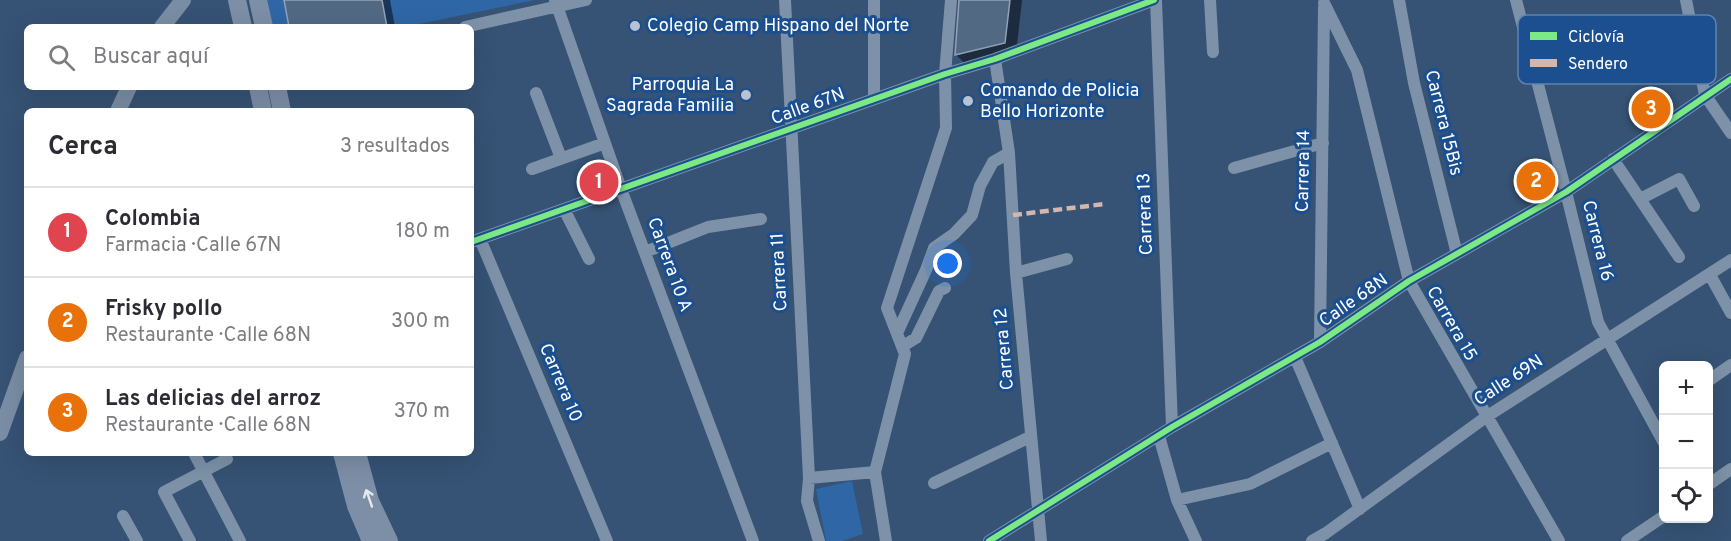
<!DOCTYPE html>
<html lang="es">
<head>
<meta charset="utf-8">
<style>
  :root { --surface:#fff; --page:#f7f7f7; --text:#2b2b33; --muted:#7c7c81; --line:#e1e1e2; --accent:#6b6f79 }
  body { margin:0; font-family:Overpass,sans-serif; background:var(--page); color:var(--text) }
  .controls { position:absolute; right:18px; bottom:18px; display:grid; overflow:hidden; border-radius:9px; box-shadow:0 6px 24px #0002 }
  .controls button { width:54px; height:54px; display:grid; place-items:center; padding:0; border:0; border-bottom:2px solid var(--line); background:var(--surface); color:var(--text); font:30px sans-serif }
  .you { position:absolute; left:948px; top:264px; width:21px; height:21px; margin:-15px; border:4px solid #fff; border-radius:50%; background:#1a73e8; box-shadow:0 0 0 9px #1a73e833 }
  .badge { display:grid; place-items:center; width:39px; height:39px; border-radius:50%; background:var(--accent); color:#fff; font-size:20px; font-weight:700 }
  .pin { position:absolute; translate:-50% -50%; border:3px solid #fff; box-shadow:0 2px 6px #0006 }
  .list { margin:0; padding:0; list-style:none }
  h2 { display:flex; justify-content:space-between; align-items:center; height:78px; margin:0; padding:0 24px; font-size:26px }
  h2 small { font-size:20px; font-weight:400; color:var(--muted) }
  .list li { display:grid; grid-template-columns:39px 1fr auto; gap:18px; align-items:center; box-sizing:border-box; height:90px; padding:0 24px; border-top:2px solid var(--line) }
  .list b { display:block; font-size:22px; white-space:nowrap }
  .list p { margin:0; font-size:20px; white-space:nowrap; color:var(--muted) }
  .list em { font-size:20px; font-style:normal; color:var(--muted) }
  .icon { flex:none; width:33px; height:33px; fill:none; stroke:currentColor; stroke-width:2; stroke-linecap:round; stroke-linejoin:round }
  .map { position:relative; flex:none; width:1731px; height:541px; overflow:hidden }
  .search { position:absolute; background:var(--surface); box-shadow:0 6px 24px #0002; left:24px; top:24px; width:450px; height:66px; display:flex; align-items:center; gap:15px; box-sizing:border-box; padding:0 21px; border-radius:9px; color:var(--muted); font-size:22px }
  .panel { position:absolute; background:var(--surface); box-shadow:0 6px 24px #0002; left:24px; top:108px; width:450px; height:348px; border-radius:9px }
  .map>svg:first-child { display:block }
  .green { fill:#2f66a5 }
  .shadow { fill:#0007 }
  .building { fill:#526984; stroke:#92a2b6; stroke-width:1.5 }
  .lines { fill:none; stroke-linecap:round; stroke-linejoin:round }
  .minor { stroke:#7d92a8; stroke-width:12 }
  .secondary { stroke:#798da4; stroke-width:16 }
  .primary { stroke:#7d8ea7; stroke-width:18 }
  .quiet { stroke:#d1b7ad; stroke-width:4.5; stroke-dasharray:9 4.5; stroke-linecap:butt }
  .cycleway-casing { stroke:#1b4f8f; stroke-width:10 }
  .cycleway { stroke:#7ce984; stroke-width:6 }
  .oneway { stroke:#e5e8ed }
  .poi-dot { fill:#b9c2ce; stroke:#1b4f8f; stroke-width:2 }
  .labels { text-anchor:middle; dominant-baseline:central; stroke-width:6; stroke-linejoin:round; paint-order:stroke }
  .poi-label { font-size:18px; fill:#fff; stroke:#1b4f8f; text-anchor:start }
  .street-label { font-size:18px; fill:#fff; stroke:#1b4f8f }
  .key { fill:#1b4f8f; stroke:#5f84b1; stroke-width:1.5 }
  .key-label { font-size:16px; fill:#fff }
</style>
</head>
<body>
<div class="map">
<svg width="1731" height="541" viewBox="0 0 1731 541">
  <rect width="100%" height="100%" fill="#365274"/>
  <path class="green" d="M263,0H535L405,27H269Z
    M852,481L863,534L842,541H826L816,489Z"/>
  <path class="shadow" d="M285,0H390L395,27H290Z
    M961,0H1022L1016,54L968,66L956,55Z"/>
  <path class="building" d="M284,0H382L387,27H289Z
    M959,0H1010L1005,43L955,55Z"/>
  <g class="lines">
    <path class="minor" d="M555,0L621,189L753,541
      M785,0L809,478L807,501L819,541
      M1156,0L1172,427
      M1210,0L1213,52
      M1399,0L1414,83L1457,254
      M1516,0L1566,192L1598,322L1664,443
      M1686,0L1705,95L1731,133
      M1324,3L1357,70L1409,281L1559,541
      M465,27L586,0
      M995,59L1009,153L1016,273L1041,541
      M536,93L561,158
      M874,99V1
      M1613,159L1679,257
      M1234,168L1323,143
      M532,169L605,143
      M1640,199L1679,179L1694,206
      M564,209L589,259
      M480,239L607,541
      M471,242L945,74L995,59L1154,0
      M645,252L708,227L761,219
      M1016,273L1067,259
      M1710,275L1731,313
      M898,331L926,270L934,248L954,234L972,215L980,186L993,162L1009,153
      M1320,342L1324,7
      M903,346L916,338L939,291L945,288
      M1295,357L1360,509
      M1708,381L1731,365
      M1159,436L1177,500L1196,541
      M194,453L240,541
      M809,478L875,472
      M934,483L1030,437
      M1708,485L1731,469
      M1177,500L1250,484L1332,443
      M123,516L137,541
      M190,541L164,492L227,459
      M886,541L875,472L905,354L887,308L946,128L945,74L951,0
      M989,541L1172,427L1320,342L1409,281L1566,192L1731,79
      M1312,541L1326,533L1486,417L1731,260
      M1627,541L1664,516"/>
    <path class="secondary" d="M162,27L183,0
      M118,111L129,87
      M0,433L27,358"/>
    <path class="primary" d="M237,0L243,27
      M258,0L264,27
      M258,87L263,111
      M277,87L282,111
      M342,453L356,506L371,541
      M357,453L370,501L389,541"/>
    <path class="quiet" d="M1013,215L1105,204"/>
    <defs>
      <path id="cycleway" d="M471,242L945,74L995,59L1154,0
        M989,541L1172,427L1320,342L1409,281L1566,192L1731,79"/>
    </defs>
    <use href="#cycleway" class="cycleway-casing"/>
    <use href="#cycleway" class="cycleway"/>
  </g>
  <defs><path id="oneway-shaft" d="M-6 0H5M1.5-3L5.5 0L1.5 3" fill="none" stroke-width="1.6" stroke-linecap="round" stroke-linejoin="round" transform="scale(1.5)"/></defs>
  <use class="oneway" href="#oneway-shaft" transform="translate(369 498) rotate(-109)"/>
  <g class="poi-dot">
    <circle cx="635" cy="26" r="6"/>
    <circle cx="746" cy="95" r="6"/>
    <circle cx="968" cy="101" r="6"/>
  </g>
  <g class="labels">
    <g class="poi-label">
      <text x="647" y="26">Colegio Camp Hispano del Norte</text>
      <text x="734" y="85" text-anchor="end">Parroquia La<tspan x="734" dy="21">Sagrada Familia</tspan></text>
      <text x="980" y="91">Comando de Policia<tspan x="980" dy="21">Bello Horizonte</tspan></text>
    </g>
    <g class="street-label">
      <text transform="translate(808 107) rotate(-20)">Calle 67N</text>
      <text transform="translate(1443 123) rotate(76)">Carrera 15Bis</text>
      <text transform="translate(1304 171) rotate(-89)">Carrera 14</text>
      <text transform="translate(1146 214) rotate(-92)">Carrera 13</text>
      <text transform="translate(1597 241) rotate(76)">Carrera 16</text>
      <text transform="translate(669 265) rotate(70)">Carrera 10 A</text>
      <text transform="translate(780 272) rotate(-93)">Carrera 11</text>
      <text transform="translate(1354 301) rotate(-35)">Calle 68N</text>
      <text transform="translate(1451 324) rotate(60)">Carrera 15</text>
      <text transform="translate(1005 349) rotate(-95)">Carrera 12</text>
      <text transform="translate(1509 381) rotate(-33)">Calle 69N</text>
      <text transform="translate(560 383) rotate(67)">Carrera 10</text>
    </g>
  </g>
  <rect x="1518" y="15" width="198" height="69" rx="9" class="key"/>
  <rect x="1530" y="32" width="27" height="8" fill="#7ce984"/>
  <rect x="1530" y="59" width="27" height="8" fill="#d1b7ad"/>
  <g class="key-label">
    <text x="1568" y="42">Ciclovía</text>
    <text x="1568" y="69">Sendero</text>
  </g>
</svg>
<div class="controls">
<button>+</button>
<button>−</button>
<button><svg class="icon" aria-label="locate" viewBox="0 0 24 24"><circle cx="12" cy="12" r="6"/><path d="M12 2v4M12 18v4M2 12h4M18 12h4"/></svg></button>
</div>
<div class="you"></div>
<div class="pin badge" style="left:599px;top:182px;background:#e0444e">1</div>
<div class="pin badge" style="left:1536px;top:181px;background:#e8710a">2</div>
<div class="pin badge" style="left:1651px;top:109px;background:#e8710a">3</div>
<div class="search"><svg class="icon" aria-label="search" viewBox="0 0 24 24"><circle cx="10" cy="10" r="6"/><path d="M15 15l6 6"/></svg>Buscar aquí</div>
<section class="panel">
<h2>Cerca<small>3 resultados</small></h2>
<ul class="list">
<li><span class="badge" style="background:#e0444e">1</span><div><b>Colombia</b><p>Farmacia · Calle 67N</p></div><em>180 m</em></li>
<li><span class="badge" style="background:#e8710a">2</span><div><b>Frisky pollo</b><p>Restaurante · Calle 68N</p></div><em>300 m</em></li>
<li><span class="badge" style="background:#e8710a">3</span><div><b>Las delicias del arroz</b><p>Restaurante · Calle 68N</p></div><em>370 m</em></li>
</ul>
</section>
</div>
</body>
</html>
